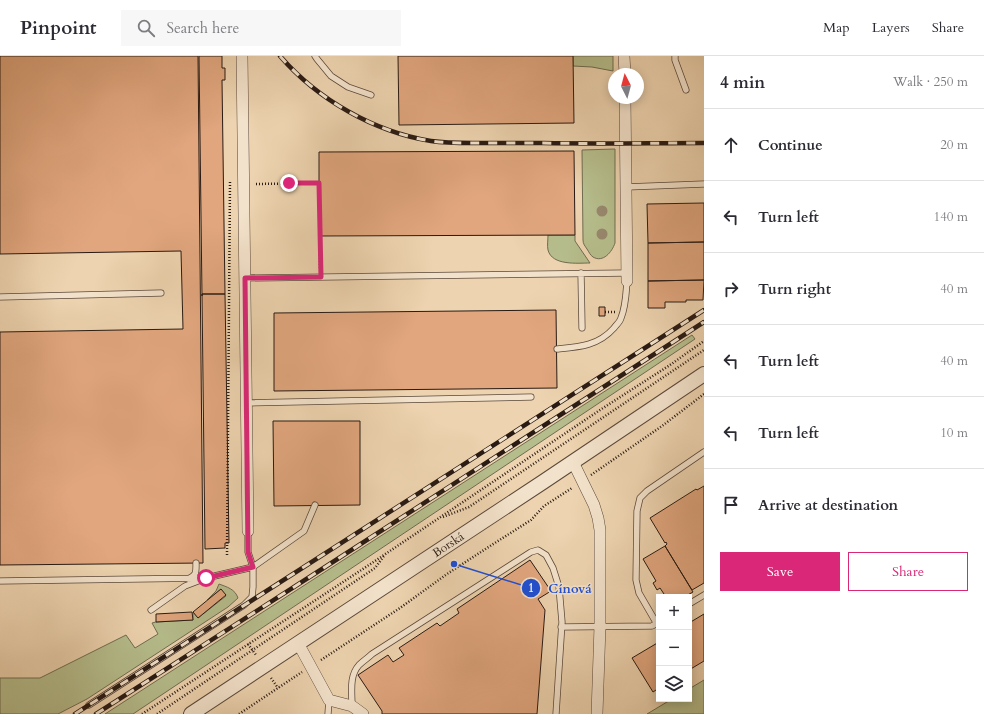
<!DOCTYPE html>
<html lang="en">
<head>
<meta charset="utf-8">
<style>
  :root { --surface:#fff; --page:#f7f7f7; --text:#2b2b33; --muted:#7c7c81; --line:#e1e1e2; --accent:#db2777 }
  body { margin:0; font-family:Cardo,serif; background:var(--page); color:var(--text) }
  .controls { position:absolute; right:12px; bottom:12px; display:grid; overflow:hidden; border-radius:0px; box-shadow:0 2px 10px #0003 }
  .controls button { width:36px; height:36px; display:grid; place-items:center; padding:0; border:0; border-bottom:1px solid var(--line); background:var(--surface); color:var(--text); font:20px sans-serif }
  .compass { position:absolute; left:608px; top:12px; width:36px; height:36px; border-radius:50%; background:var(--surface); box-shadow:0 2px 10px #0003; rotate:354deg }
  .stop { position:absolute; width:12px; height:12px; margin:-9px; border:3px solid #db2777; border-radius:50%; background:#fff }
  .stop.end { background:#db2777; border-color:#fff; box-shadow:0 1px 4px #0008 }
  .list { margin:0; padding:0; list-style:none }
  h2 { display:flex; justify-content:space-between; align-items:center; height:52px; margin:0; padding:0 16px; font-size:17px }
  h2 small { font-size:13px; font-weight:400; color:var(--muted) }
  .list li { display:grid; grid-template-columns:26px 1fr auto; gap:12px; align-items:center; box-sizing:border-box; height:72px; padding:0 16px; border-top:1px solid var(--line) }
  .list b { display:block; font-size:15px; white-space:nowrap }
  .list em { font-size:13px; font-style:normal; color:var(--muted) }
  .actions { display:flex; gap:8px; padding:12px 16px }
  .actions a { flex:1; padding:9px 0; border:1px solid var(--accent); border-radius:0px; text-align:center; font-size:14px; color:var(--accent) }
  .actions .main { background:var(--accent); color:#fff }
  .icon { flex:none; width:22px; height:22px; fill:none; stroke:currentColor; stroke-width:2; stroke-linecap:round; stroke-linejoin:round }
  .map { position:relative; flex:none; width:704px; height:658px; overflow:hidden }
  header { display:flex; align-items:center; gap:24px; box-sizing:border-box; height:56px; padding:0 20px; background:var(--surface); border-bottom:1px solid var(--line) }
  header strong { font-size:19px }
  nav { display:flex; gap:22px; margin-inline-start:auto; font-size:14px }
  .search { width:280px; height:36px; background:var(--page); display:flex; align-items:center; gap:10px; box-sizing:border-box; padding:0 14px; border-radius:0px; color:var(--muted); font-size:15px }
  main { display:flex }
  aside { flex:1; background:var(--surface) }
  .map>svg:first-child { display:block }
  .green { fill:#b6bd8c; stroke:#706c50 }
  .building { fill:#e1a67e; stroke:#291a13 }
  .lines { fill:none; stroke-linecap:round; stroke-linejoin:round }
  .service-casing { stroke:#5a483a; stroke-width:7 }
  .minor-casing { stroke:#5a483a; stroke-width:12 }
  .tertiary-casing { stroke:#5a483a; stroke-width:16 }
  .path { stroke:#291a13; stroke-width:2.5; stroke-dasharray:1 2; stroke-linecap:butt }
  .service { stroke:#f3e2cb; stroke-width:5.5 }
  .minor { stroke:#f3e2cb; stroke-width:11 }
  .tertiary { stroke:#f3e2cb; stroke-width:14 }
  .rail-casing { stroke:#291a13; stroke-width:4.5 }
  .rail { stroke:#f3e2cb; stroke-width:3; stroke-dasharray:9; stroke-linecap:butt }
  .tree { fill:#98886d }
  .route { stroke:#db2777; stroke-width:5 }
  .labels { text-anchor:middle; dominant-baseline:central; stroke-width:3; stroke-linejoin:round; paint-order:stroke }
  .street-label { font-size:12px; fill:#291a13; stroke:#f3e2cb }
  .leader { fill:none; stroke:#1d4ed8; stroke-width:1.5 }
  .callout-dot { fill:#1d4ed8; stroke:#f3e2cb; stroke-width:1.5 }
  .mark-label { font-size:12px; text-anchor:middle; font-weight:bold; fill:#fff }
  .callout-label { font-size:13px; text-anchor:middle; font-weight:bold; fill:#1d4ed8; stroke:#f3e2cb; stroke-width:3; stroke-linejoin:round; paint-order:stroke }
</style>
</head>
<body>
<header>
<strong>Pinpoint</strong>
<div class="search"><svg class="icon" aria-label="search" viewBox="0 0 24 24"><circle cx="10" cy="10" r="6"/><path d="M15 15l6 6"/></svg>Search here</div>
<nav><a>Map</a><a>Layers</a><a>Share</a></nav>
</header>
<main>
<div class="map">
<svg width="704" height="658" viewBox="0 0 704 658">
  <rect width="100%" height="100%" fill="#edd3af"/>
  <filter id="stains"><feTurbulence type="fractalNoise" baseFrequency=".005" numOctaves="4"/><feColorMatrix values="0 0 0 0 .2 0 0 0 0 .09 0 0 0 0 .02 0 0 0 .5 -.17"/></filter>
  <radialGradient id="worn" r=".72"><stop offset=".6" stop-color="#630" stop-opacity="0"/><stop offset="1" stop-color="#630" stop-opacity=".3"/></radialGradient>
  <path class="green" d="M573,0H613V15L592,11L573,10Z
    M615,93V187C612,196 603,207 593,201C590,199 589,196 587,193C585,190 583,188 583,184L582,94Z
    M548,179H575V185L590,207C578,207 552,210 548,194C547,190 548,184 548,179Z
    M692,279L695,283L133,658H105Z
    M219,528C227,531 235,533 238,542L228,551L87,643L58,658H0V622H40L126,579L135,592L158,578L152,567L156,566L193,564V556L198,562L226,540L221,533L207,544L216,535Z
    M704,624V658H647L672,643H689V633Z"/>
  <path class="building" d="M0,0H198L203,507L0,509V276L183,273L181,195L0,198Z
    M199,0H222V12H225V24H222L225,238H202V240Z
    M398,0H573L574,67L399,69Z
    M574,95L575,179L319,180V96Z
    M704,147V186L648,187L647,148Z
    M704,186V224L648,225V187Z
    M704,224L703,244H686V246H665V252H648V225Z
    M202,238H225L229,487H225V492L205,493Z
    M599,251H605V260H599Z
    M556,254L557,332L274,335V257Z
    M273,365H360V449L274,450Z
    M704,430V527L692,534L665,490L667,488L666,486L665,487L650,462L696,433L697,434Z
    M665,490L693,536L684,541H666L660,532L657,534L653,527L656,525L643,503Z
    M530,504L551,535L538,543L545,554L537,658H382V655L358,619L388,599L393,606L404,599L399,592L437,567L440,570L459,557L457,553Z
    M221,533L226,539L198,562L193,556Z
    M192,556L193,564L156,566V558Z
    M704,558V605L689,614V567Z
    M659,586V632L653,636L632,602Z"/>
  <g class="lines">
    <defs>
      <path id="service" d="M315,0L317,3L331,20L348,31L371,39
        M675,0V4L686,34
        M626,131L704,128
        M581,217L582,272
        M245,222L627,217
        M0,241L161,237
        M557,293C579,291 598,290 614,272C616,269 620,266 621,262C626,250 626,237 627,225
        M246,347L531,341
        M188,523C197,519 196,516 196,507
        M0,525L206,522
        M689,548L704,539
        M151,554L185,530L206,522L253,511L304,475L315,449
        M657,568L639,537L636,524L637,455L640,442L647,435L704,396
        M561,571L652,570L659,566
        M89,649L244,549L252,541L253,531V511L248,496V475
        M352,650C352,636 349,620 359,609C363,605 368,602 372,598L531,496L538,494L546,499L553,512L559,531L562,566L556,658
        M328,658L329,644"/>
      <path id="minor" d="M242,0L248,475
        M624,0L625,18
        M625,42L627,225
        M573,406L594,449L598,462L600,474V570L597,658
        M298,587L329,644L352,650L363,658"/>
      <g id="tertiary">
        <path id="s1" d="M191,658L543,426L704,318"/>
      </g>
    </defs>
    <use href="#service" class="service-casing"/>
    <use href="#minor" class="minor-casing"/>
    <use href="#tertiary" class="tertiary-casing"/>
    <path class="path" d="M256,128L319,127L320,213
      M605,256H615
      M591,419L662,370L704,338
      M443,461L469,451L704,294
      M227,499L230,126
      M248,588L256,599
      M321,604L400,552L447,518L487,492L531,464L544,450L572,432
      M271,622L278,632
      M142,658L372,507L600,354L670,309L704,285
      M157,658L375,512L384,500
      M239,658L302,616"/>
    <use href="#service" class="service"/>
    <use href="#minor" class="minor"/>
    <use href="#tertiary" class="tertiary"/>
    <defs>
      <path id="rail" d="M280,0C317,43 374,76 431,85C445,87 459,87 473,87C496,87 520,87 543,87C597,88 650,87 704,87
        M75,658L704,254
        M96,658L322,513L704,266"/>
    </defs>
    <use href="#rail" class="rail-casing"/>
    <use href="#rail" class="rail"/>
  </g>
  <g class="tree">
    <circle cx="602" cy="155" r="5.5"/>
    <circle cx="602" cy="178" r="5.5"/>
  </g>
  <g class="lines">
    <path class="route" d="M206,522L253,511L248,496L245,222L321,221L319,127H289"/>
  </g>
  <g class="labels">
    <g class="street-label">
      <text stroke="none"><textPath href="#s1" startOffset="308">Borská</textPath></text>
    </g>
  </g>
  <path class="leader" d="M454 508L531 532"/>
  <g class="callout-dot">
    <circle cx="454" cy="508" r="4"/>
    <circle cx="531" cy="532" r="10"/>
  </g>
  <g class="mark-label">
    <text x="531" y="536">1</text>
  </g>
  <g class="callout-label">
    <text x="570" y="537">Cínová</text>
  </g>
  <rect width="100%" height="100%" filter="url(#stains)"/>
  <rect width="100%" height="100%" fill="url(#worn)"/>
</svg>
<div class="controls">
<button>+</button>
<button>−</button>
<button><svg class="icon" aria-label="layers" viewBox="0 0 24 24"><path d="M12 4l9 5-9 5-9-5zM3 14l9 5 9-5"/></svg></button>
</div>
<svg class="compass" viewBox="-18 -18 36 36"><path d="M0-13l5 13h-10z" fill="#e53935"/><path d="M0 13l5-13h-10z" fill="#7c7c81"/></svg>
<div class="stop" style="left:206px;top:522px"></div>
<div class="stop end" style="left:289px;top:127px"></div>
</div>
<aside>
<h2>4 min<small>Walk · 250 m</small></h2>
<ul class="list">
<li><svg class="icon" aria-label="ahead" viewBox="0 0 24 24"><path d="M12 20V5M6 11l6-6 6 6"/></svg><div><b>Continue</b></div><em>20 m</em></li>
<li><svg class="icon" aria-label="left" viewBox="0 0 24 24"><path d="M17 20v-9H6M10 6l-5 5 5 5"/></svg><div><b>Turn left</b></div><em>140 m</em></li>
<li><svg class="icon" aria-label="right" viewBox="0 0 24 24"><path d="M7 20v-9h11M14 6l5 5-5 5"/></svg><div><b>Turn right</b></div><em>40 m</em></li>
<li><svg class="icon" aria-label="left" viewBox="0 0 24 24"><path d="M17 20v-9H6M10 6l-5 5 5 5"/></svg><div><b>Turn left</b></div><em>40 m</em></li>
<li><svg class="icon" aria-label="left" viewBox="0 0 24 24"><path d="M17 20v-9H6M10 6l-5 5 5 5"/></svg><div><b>Turn left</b></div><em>10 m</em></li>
<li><svg class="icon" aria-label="arrive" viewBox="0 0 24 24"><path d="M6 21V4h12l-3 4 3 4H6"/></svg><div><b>Arrive at destination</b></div></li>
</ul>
<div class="actions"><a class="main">Save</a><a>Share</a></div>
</aside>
</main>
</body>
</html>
